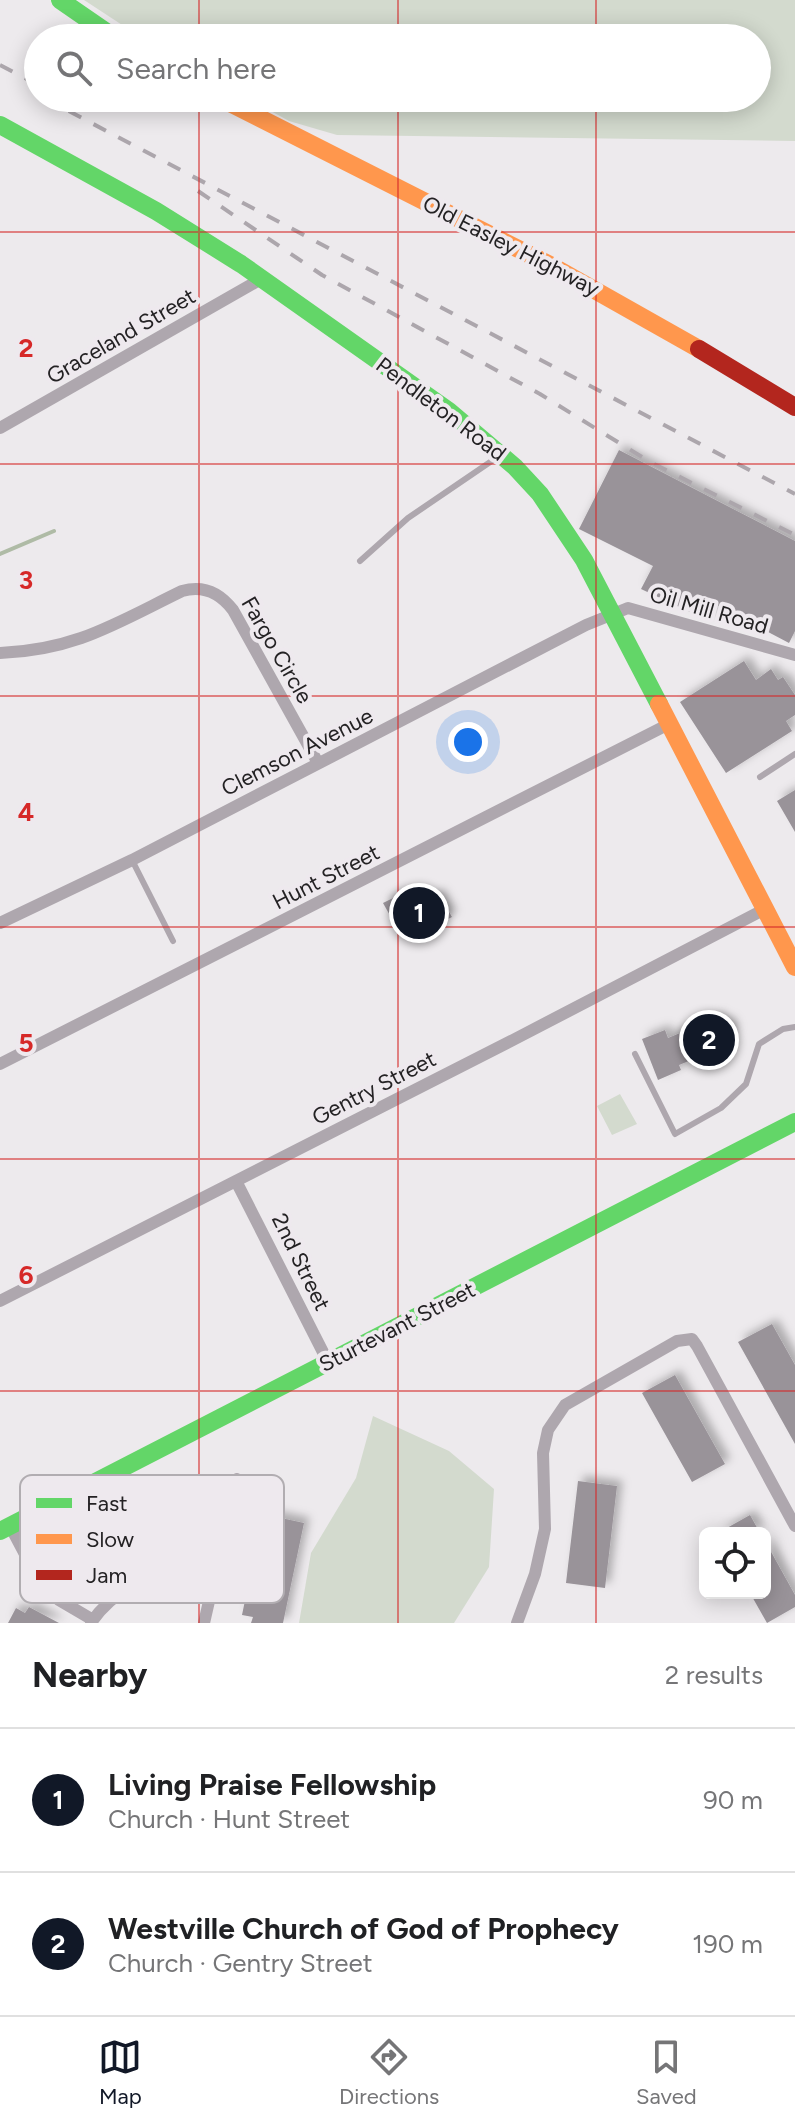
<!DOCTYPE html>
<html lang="en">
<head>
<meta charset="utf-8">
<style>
  :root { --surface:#fff; --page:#f6f6f6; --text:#202124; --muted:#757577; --line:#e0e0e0; --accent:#111827 }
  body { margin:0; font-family:Figtree,sans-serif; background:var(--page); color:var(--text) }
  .controls { position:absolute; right:24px; bottom:24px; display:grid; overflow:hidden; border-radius:12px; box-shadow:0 4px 20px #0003 }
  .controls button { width:72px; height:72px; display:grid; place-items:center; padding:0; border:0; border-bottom:2px solid var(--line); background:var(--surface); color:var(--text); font:40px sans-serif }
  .you { position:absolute; left:468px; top:742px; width:28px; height:28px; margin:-20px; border:6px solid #fff; border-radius:50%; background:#1a73e8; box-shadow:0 0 0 12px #1a73e833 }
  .badge { display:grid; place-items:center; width:52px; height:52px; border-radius:50%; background:var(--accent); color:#fff; font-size:26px; font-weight:700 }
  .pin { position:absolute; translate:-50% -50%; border:4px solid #fff; box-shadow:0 2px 8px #0006 }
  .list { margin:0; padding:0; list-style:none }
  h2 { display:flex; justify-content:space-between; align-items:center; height:104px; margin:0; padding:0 32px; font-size:34px }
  h2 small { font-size:26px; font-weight:400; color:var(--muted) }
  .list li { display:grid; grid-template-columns:52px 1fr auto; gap:24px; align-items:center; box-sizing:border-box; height:144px; padding:0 32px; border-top:2px solid var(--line) }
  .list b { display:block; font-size:30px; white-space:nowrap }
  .list p { margin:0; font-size:26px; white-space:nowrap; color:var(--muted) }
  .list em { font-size:26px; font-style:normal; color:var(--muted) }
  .icon { flex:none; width:44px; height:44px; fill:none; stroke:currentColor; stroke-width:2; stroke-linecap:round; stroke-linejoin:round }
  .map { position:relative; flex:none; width:795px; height:1623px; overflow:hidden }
  .search { position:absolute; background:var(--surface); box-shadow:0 4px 20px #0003; left:24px; right:24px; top:24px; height:88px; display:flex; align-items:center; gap:20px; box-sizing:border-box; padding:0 28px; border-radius:44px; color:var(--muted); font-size:30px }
  .sheet { height:392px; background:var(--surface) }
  nav { display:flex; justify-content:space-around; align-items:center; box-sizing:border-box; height:112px; border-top:2px solid var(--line); background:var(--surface); font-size:22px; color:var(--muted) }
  nav a { display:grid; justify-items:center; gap:4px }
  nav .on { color:var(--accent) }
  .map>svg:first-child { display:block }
  .green { fill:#d3dace }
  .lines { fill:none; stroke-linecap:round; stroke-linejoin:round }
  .stream { stroke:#afbba6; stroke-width:4 }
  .building { fill:#999399; filter:url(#shadow) }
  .lane { stroke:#aea7ae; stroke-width:6 }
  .street { stroke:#aea7ae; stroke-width:12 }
  .fast { stroke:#63d668; stroke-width:18 }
  .slow { stroke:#ff974d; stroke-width:18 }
  .jam { stroke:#b3261e; stroke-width:18 }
  .rail { stroke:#aca6ac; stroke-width:4; stroke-dasharray:14 14; stroke-linecap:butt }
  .grid { fill:none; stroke:#d62828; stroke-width:2; stroke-opacity:0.55 }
  .labels { text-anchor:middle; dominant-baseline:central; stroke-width:8; stroke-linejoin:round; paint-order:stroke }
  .street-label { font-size:22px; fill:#242224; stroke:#eee9ee }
  .key { fill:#eee9ee; stroke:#b1adb1; stroke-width:2 }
  .key-label { font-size:22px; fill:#242224 }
  .grid-label { font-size:26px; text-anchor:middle; font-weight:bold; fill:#d62828; stroke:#eee9ee; stroke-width:8; stroke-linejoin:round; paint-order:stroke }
</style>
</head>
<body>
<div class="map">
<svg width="795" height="1623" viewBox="0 0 795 1623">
  <defs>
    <filter id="shadow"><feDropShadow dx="5.5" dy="-5.5" stdDeviation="4" flood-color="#0004"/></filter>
  </defs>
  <rect width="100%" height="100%" fill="#edeaed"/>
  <path class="green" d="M84,0H795V141L337,135L289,121L247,98H757V38H142Z
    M620,1094L637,1124L612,1135L597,1106Z
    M373,1416L449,1451L494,1489L489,1567L454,1623H299L311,1553L356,1478Z"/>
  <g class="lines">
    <path class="stream" d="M0,554L54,531"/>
  </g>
  <path class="building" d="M619,450L795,541V631L789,643L717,605L709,621L641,589L653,566L579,529Z
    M744,661L756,680L771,669L778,680L783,677L795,695V715L786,721L792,731L726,773L680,702Z
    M795,790V832L777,801Z
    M439,894L452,917L417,935L413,928L401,935L383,903L399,895L405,905L409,902L413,908Z
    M719,1017L723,1024L729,1022L734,1034L727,1037L730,1044L679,1065L681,1070L658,1080L642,1039L665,1030L668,1038Z
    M772,1324L795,1365V1444L738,1342Z
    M675,1375L725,1464L692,1482L642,1393Z
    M578,1481L617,1486L605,1588L566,1583Z
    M263,1514L304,1523L283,1623H251L253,1617L242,1615Z
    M750,1515L760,1533H718Z
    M765,1541L795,1595V1607L767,1623L750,1593H765Z
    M29,1607L59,1623H8L16,1608L25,1613Z"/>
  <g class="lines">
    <path class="lane" d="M360,561L408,518L499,456
      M760,777L795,754
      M132,860L173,941
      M635,1054L675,1134L721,1108L746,1084L759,1044L783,1029L795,1027"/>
    <path class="street" d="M0,428L261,279
      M0,653C76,650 116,623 182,591C203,585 220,593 233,610L318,763
      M0,923L132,860L586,625L628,608L795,655
      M0,1064L669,724
      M236,1181L328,1362
      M0,1301L513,1040L765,909
      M10,1526L37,1577L59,1600L93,1620
      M91,1623C109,1595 148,1572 180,1564C192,1562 206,1562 219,1561
      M204,1623L237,1479
      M517,1623L535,1574L545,1529L543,1453L548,1430L565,1405L677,1341L692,1339L697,1346L795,1526"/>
    <path class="fast" d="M60,0L115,38
      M0,125L156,211L241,264L449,411L515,467L540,494L584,560L659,704
      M0,1531L795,1122"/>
    <path class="slow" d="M220,98L552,266L699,349
      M659,704L795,967"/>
    <path class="jam" d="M699,349L795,407"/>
    <path class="rail" d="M0,65L38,85
      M44,98L795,494
      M198,191L322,275L540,394L650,462L795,535"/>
  </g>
  <path class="grid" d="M199,0V38M398,0V38M596,0V38M199,98V1623M398,98V1623M596,98V1623M0,232H795M0,464H795M0,696H795M0,927H795M0,1159H795M0,1391H795"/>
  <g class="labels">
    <g class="street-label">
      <text transform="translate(511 246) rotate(27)">Old Easley Highway</text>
      <text transform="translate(121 336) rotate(-30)">Graceland Street</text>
      <text transform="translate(441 409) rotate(37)">Pendleton Road</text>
      <text transform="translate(709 610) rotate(16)">Oil Mill Road</text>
      <text transform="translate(277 650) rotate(60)">Fargo Circle</text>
      <text transform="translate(297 752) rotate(-27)">Clemson Avenue</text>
      <text transform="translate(326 877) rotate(-27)">Hunt Street</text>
      <text transform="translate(374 1088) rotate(-27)">Gentry Street</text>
      <text transform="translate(301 1262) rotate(64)">2nd Street</text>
      <text transform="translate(397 1327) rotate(-27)">Sturtevant Street</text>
    </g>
  </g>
  <rect x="20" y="1475" width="264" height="128" rx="12" class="key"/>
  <rect x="36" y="1498" width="36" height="10" fill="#63d668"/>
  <rect x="36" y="1534" width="36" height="10" fill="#ff974d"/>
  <rect x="36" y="1570" width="36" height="10" fill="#b3261e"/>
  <g class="key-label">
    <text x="86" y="1511">Fast</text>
    <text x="86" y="1547">Slow</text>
    <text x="86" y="1583">Jam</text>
  </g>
  <g class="grid-label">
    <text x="26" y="357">2</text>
    <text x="26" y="589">3</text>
    <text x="26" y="821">4</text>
    <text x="26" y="1052">5</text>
    <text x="26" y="1284">6</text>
  </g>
</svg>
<div class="controls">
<button><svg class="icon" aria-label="locate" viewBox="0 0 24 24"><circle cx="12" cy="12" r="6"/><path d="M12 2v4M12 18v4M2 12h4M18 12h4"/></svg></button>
</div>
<div class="you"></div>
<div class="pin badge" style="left:419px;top:913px">1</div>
<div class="pin badge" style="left:709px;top:1040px">2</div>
<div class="search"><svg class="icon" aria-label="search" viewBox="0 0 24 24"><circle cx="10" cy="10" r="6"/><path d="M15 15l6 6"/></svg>Search here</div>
</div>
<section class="sheet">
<h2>Nearby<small>2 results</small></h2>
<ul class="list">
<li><span class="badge">1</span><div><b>Living Praise Fellowship</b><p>Church · Hunt Street</p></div><em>90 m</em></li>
<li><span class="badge">2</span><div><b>Westville Church of God of Prophecy</b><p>Church · Gentry Street</p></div><em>190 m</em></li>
</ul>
</section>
<nav>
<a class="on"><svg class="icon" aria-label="map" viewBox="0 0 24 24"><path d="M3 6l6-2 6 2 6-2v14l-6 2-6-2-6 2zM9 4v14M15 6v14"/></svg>Map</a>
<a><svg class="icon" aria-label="directions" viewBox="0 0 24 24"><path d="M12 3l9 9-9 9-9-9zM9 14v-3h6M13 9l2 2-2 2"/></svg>Directions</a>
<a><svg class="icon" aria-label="saved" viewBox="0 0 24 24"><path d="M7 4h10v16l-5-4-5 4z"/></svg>Saved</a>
</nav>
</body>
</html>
